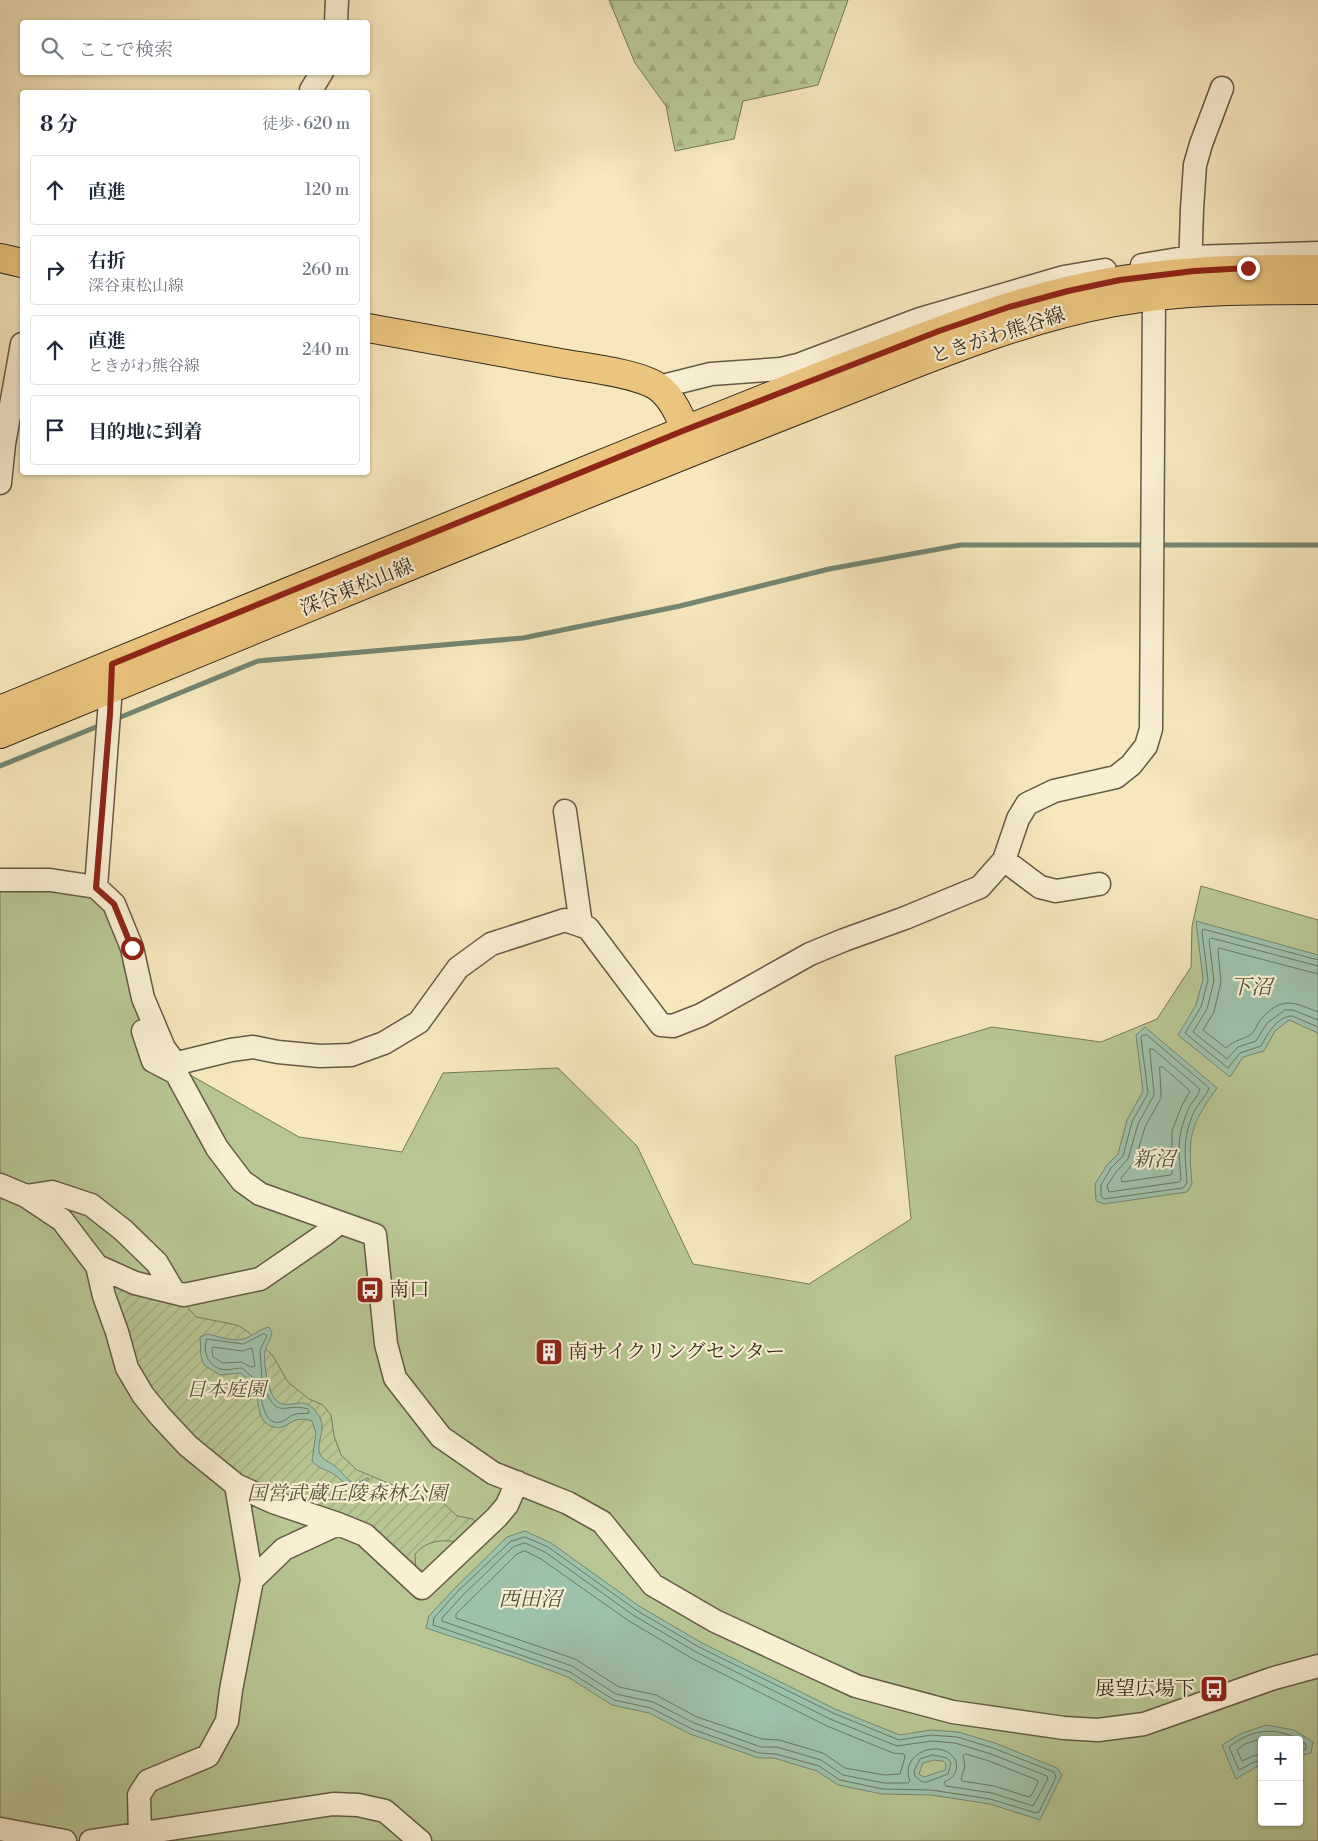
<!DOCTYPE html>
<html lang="ja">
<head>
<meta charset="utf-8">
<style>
  :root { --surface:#fff; --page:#f2f2f3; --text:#1f2937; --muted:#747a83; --line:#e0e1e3 }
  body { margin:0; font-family:"Libre Bodoni","Noto Serif JP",serif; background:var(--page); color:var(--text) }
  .controls { position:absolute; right:15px; bottom:15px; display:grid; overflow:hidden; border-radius:5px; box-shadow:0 1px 4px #0004 }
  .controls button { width:45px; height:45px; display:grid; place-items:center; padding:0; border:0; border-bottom:1px solid var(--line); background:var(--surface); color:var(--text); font:25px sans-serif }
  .stop { position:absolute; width:15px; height:15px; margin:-11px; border:4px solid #8f2418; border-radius:50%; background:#fff }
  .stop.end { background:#8f2418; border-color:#fff; box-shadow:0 1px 5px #0008 }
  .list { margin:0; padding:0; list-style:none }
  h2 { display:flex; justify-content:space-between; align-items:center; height:65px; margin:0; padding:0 20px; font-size:21px }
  h2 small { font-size:16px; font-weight:400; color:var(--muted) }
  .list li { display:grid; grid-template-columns:32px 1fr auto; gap:15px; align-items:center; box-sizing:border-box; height:70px; margin:0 10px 10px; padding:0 10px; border:1px solid var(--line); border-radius:5px }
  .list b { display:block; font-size:19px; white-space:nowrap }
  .list p { margin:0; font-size:16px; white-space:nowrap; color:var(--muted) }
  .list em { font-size:16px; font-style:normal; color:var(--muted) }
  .icon { flex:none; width:28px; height:28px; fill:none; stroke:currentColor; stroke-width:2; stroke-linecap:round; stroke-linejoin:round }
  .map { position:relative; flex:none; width:1318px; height:1841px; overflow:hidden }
  .search { position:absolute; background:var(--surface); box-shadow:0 1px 4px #0004; left:20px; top:20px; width:350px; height:55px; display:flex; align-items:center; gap:12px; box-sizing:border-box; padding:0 18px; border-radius:5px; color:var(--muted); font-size:19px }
  .panel { position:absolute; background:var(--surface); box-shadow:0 1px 4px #0004; left:20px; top:90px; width:350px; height:385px; border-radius:5px }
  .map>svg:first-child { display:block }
  .forest { fill:url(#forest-firs); stroke:#767859 }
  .park { fill:#b8c693; stroke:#767859; fill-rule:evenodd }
  .garden { fill:url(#garden-furrows); stroke:#767859 }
  .water { fill:#9ec1aa; stroke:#748572; fill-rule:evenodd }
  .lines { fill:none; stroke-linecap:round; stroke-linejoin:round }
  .shore { stroke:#697664; stroke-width:1 }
  .stream { stroke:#748572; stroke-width:5 }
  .minor-casing { stroke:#645a46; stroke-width:25 }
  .major-casing { stroke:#342b1f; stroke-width:30 }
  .minor { stroke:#f9efd3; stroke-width:22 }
  .major { stroke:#ebc47e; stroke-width:28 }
  .route { stroke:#8f2418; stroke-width:6 }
  .labels { text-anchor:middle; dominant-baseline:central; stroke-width:4.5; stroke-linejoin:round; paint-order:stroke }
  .street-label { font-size:20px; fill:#342b1f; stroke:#f9efd3 }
  .poi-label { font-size:20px; fill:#342b1f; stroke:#f9efd3; text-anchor:start }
  .park-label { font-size:20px; font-style:italic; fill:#55523c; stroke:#f9efd3 }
  .water-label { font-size:21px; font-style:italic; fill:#4e5042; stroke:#f9efd3 }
</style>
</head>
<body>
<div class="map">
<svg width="1318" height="1841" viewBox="0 0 1318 1841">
  <defs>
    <pattern id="forest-firs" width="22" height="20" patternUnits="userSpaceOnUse" patternTransform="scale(1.25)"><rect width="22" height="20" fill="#b8c693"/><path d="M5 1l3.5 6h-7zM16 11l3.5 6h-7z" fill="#9faa7e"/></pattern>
    <pattern id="garden-furrows" width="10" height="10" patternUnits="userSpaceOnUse" patternTransform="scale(1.25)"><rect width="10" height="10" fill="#b8c693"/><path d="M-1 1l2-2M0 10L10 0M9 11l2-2" fill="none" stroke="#9faa7e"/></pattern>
  </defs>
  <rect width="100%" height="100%" fill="#f6e7bc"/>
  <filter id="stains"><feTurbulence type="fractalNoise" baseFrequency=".004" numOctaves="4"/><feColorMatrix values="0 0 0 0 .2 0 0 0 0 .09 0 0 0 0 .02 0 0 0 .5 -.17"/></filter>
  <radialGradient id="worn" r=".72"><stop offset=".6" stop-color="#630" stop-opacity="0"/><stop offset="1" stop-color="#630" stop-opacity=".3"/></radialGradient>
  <path class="forest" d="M609,0H848L818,85L743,101L734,139L675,151L666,106L635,63Z"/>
  <path class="park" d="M0,886L91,893L110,909L185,1072L299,1137L402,1152L443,1073L558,1068L637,1146L693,1264L809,1284L911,1219L895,1056L992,1027L1101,1042L1157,1019L1191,967L1192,926L1201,886L1318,920V1841H0ZM1262,1740H1299V1822H1262Z"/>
  <path class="garden" d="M115,1285L182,1301L196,1317L237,1325L247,1331L273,1356L288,1382L309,1399L323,1405L331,1415L334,1436L341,1455L357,1470L395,1486L403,1494L419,1498L430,1497L438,1498L457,1516L473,1519L476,1524L463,1543C445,1539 428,1539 415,1554L416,1571L240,1478L194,1439L154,1397L129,1346L114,1291Z"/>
  <path class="water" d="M1196,921L1318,955V1033L1289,1020L1275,1031L1264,1051L1243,1057L1230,1077L1178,1035L1196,1005L1203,979Z
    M1145,1027L1217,1088C1189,1127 1188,1136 1192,1184L1187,1192L1104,1204L1096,1201L1095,1184L1107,1165L1118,1154L1127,1120L1143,1091L1136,1035Z
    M269,1327L272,1333C271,1340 266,1345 265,1351C263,1362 268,1395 278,1402C292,1410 304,1394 316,1412C319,1415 322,1421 322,1425C323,1434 315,1449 321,1456C324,1461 332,1463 336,1467C343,1473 347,1481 356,1484L367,1478L369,1479L354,1490C345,1486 341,1478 332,1473C324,1469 318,1468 312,1461L316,1433L312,1421C290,1414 288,1431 274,1427C255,1423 260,1400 255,1387C253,1382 245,1377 240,1373L220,1375L204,1365L201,1356L200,1337L207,1334C217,1336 232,1342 243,1339C252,1337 259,1329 269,1327Z
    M525,1531L551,1543L639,1606L702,1643L835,1709L900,1735L931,1730L958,1732L995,1743L1057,1768L1062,1775L1040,1820L990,1804L931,1795L882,1794L838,1785L817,1771L774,1758H759L690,1734L649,1713L612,1705L568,1677L517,1658L426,1628L429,1616L455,1588L507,1537ZM934,1760L943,1761L946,1764L945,1770L924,1777L919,1774L923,1763Z
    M1266,1725L1294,1730L1313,1742L1311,1753L1299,1756V1740H1262V1765L1256,1767L1236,1779L1222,1745L1240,1734Z"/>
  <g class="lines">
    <path class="shore" d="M1318,960L1203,929L1202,932L1208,980L1201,1007L1185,1033L1228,1068L1240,1053L1261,1046C1267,1035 1277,1016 1292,1016L1318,1027
      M1318,966L1211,938L1209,940L1214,981L1207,1009L1193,1032L1227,1059L1238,1047L1256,1041L1267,1023L1285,1010H1293L1318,1020
      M1318,974L1219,948L1218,951L1221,982L1214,1012L1203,1030L1226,1048C1236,1039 1240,1041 1250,1035C1255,1032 1257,1024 1261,1019C1282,996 1293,1002 1318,1012
      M1143,1035H1147L1209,1088C1206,1097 1198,1103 1194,1112C1182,1138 1185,1155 1187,1183L1183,1188L1104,1199L1101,1196V1185L1111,1168L1123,1156L1132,1122L1148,1093L1141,1038Z
      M1150,1049H1153L1200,1089C1198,1097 1191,1102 1188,1110C1176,1138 1179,1151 1181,1180L1179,1182L1109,1192L1107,1186L1116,1172L1128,1159L1138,1124L1154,1095Z
      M1160,1067H1163L1190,1091L1182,1105L1172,1131V1174L1170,1175L1122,1182L1121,1178L1135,1161L1145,1127L1161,1098Z
      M263,1334H265L267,1336L260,1350L262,1380L261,1382H258L242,1368C236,1368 227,1371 221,1369C208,1366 202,1351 207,1339L243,1344Z
      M213,1347L242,1351L252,1348L255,1366L251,1367L241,1362L223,1363L213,1357L212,1349Z
      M262,1388L265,1389C278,1421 285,1402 308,1409L309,1413C304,1414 298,1413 293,1415C289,1416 287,1420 283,1421C265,1429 262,1402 260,1391Z
      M525,1537L548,1547L636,1610L699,1647L833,1713L899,1740L931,1735L957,1737L993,1748L1054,1772L1056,1777L1039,1812L1036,1813L990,1799L931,1790L883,1789L840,1780L819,1766L776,1754L759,1753L692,1729L651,1708L614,1700L570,1672L433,1625L434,1618L458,1591L510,1542Z
      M525,1543L545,1552L633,1615L696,1652L830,1719L897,1746L932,1741L955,1743L991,1754L1047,1776L1048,1779L1033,1806L992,1793L946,1786L944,1782C954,1778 958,1772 956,1761C943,1736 898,1753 910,1781L908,1783H884L843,1775L821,1760L777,1747H761L694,1723L653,1702L616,1694L572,1666L442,1621V1618L463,1595L513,1547Z
      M525,1551L541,1559L629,1621L693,1659L827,1726L893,1753L904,1754L905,1757L900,1774L884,1775L845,1768L823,1753L779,1740L762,1739L697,1717L656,1695L619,1687L575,1659L456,1618V1614L517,1554Z
      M966,1754L989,1761L1037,1780L1038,1783L1031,1796L1029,1797L994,1786L962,1781L961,1779L965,1766L963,1756Z
      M1262,1754L1253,1756L1242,1761L1237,1750L1245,1744L1267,1737L1283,1740
      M933,1755L947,1758L951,1763L948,1774L927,1782H922L915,1776L914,1771L920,1759Z
      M1262,1761L1254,1762L1239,1770L1229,1747C1254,1727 1280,1726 1306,1744V1749L1299,1751"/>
    <path class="stream" d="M1159,545H1318
      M116,719L258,661L523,638L680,606L829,569L961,545H1148
      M0,766L101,725"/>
    <defs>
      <path id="minor" d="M336,22L337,0
        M311,92V90L322,72
        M1142,265L1190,257L1318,253
        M1190,272L1192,209L1195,165L1201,144L1222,88
        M659,387L711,374L781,369L798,365L920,319L1064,277L1105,270
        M0,483L4,444L22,344
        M565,811L581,925
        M1004,860L1040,887L1056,891L1099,884
        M0,880H50L96,887L114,904L132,948L143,998L164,1048L173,1060L182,1062L231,1050L253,1047L278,1052L320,1056L351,1055L384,1043L419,1022L458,968L491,944L565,920L588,928L661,1025L673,1026L701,1015L810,954L844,940L905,918L980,887L1004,860L1018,819L1027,804L1054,791L1116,777L1131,765L1146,746L1151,729L1154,296
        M96,887L112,674
        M143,1031L153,1061L176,1073L217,1148L242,1181L260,1194L375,1235L386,1344L395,1378L441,1437L493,1473L568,1503L602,1522L653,1585L715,1621L812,1666L856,1686L953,1712L1064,1728L1098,1730L1144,1724L1271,1679L1318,1666
        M0,1185L26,1196L62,1220L97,1266L135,1283L184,1295L260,1279L324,1235L339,1223
        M26,1196L52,1192L91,1205L123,1230L157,1263L174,1292
        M97,1266L104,1296L117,1332L127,1368L143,1395L160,1416L188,1446L236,1485L273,1502L338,1524L365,1535L422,1588L497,1517L507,1505L517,1482
        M252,1580L284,1549L338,1524
        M0,1829L65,1841
        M140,1834L139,1795L148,1781L208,1756L227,1721L231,1690L252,1580L236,1485
        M91,1841L333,1804L358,1805L385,1811L420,1841"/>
      <path id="major" d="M0,258L22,263
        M368,328C434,340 500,352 566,364C590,368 640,374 658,387C676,400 684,427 692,446
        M0,710C197,629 395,548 592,468C690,428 788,388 886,351C963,322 1041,292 1122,280C1187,270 1252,268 1318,269
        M0,734C200,652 399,570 599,489C686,454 774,419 861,385C944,352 1027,318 1115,302C1182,290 1250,290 1318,290"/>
    </defs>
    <use href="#minor" class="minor-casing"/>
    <use href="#major" class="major-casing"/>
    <use href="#minor" class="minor"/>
    <use href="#major" class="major"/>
  </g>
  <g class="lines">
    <path class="route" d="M132,948L114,904L96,888L110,714L112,664L685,430L939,331L1009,307L1068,291L1120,280L1194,271L1248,268"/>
  </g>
  <defs>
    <symbol id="bus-square" viewBox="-11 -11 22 22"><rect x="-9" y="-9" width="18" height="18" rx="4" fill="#8f2418" stroke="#f9efd3"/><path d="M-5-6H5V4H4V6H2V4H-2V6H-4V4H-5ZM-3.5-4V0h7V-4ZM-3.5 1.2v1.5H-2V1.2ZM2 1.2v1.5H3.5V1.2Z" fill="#fff"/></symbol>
    <symbol id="building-square" viewBox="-11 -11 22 22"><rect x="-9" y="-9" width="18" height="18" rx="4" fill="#8f2418" stroke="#f9efd3"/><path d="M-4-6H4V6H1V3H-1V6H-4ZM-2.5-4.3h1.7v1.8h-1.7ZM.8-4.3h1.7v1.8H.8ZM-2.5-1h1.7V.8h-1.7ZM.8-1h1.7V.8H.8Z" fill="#fff"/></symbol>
  </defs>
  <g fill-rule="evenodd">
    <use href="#bus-square" x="354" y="1274" width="32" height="32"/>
    <use href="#building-square" x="533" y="1336" width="32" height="32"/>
    <use href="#bus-square" x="1198" y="1673" width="32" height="32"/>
  </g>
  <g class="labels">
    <g class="street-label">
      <text transform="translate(998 336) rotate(-18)">ときがわ熊谷線</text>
      <text transform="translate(357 588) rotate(-22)">深谷東松山線</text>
    </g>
    <g class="poi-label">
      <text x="389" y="1290">南口</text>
      <text x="568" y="1352">南サイクリングセンター</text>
      <text x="1195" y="1689" text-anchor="end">展望広場下</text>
    </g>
    <g class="park-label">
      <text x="226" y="1390">日本庭園</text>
      <text x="347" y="1494">国営武蔵丘陵森林公園</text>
    </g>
    <g class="water-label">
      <text x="1251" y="988">下沼</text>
      <text x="1154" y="1160">新沼</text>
      <text x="530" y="1600">西田沼</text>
    </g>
  </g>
  <rect width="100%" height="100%" filter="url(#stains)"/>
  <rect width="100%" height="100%" fill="url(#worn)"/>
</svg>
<div class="controls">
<button>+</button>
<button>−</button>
</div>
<div class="stop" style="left:132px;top:948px"></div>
<div class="stop end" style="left:1248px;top:268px"></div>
<div class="search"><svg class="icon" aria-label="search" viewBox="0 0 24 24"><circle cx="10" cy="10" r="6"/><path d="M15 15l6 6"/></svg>ここで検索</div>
<section class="panel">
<h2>8 分<small>徒歩 · 620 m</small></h2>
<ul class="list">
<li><svg class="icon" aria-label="ahead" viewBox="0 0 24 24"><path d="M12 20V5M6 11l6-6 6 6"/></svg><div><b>直進</b></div><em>120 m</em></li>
<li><svg class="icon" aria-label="right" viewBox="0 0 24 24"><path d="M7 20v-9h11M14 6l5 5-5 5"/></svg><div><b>右折</b><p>深谷東松山線</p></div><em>260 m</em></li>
<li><svg class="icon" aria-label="ahead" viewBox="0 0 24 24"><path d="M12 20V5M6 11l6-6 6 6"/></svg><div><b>直進</b><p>ときがわ熊谷線</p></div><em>240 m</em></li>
<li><svg class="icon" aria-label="arrive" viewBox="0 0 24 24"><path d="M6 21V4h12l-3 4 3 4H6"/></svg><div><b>目的地に到着</b></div></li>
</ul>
</section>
</div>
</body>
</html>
